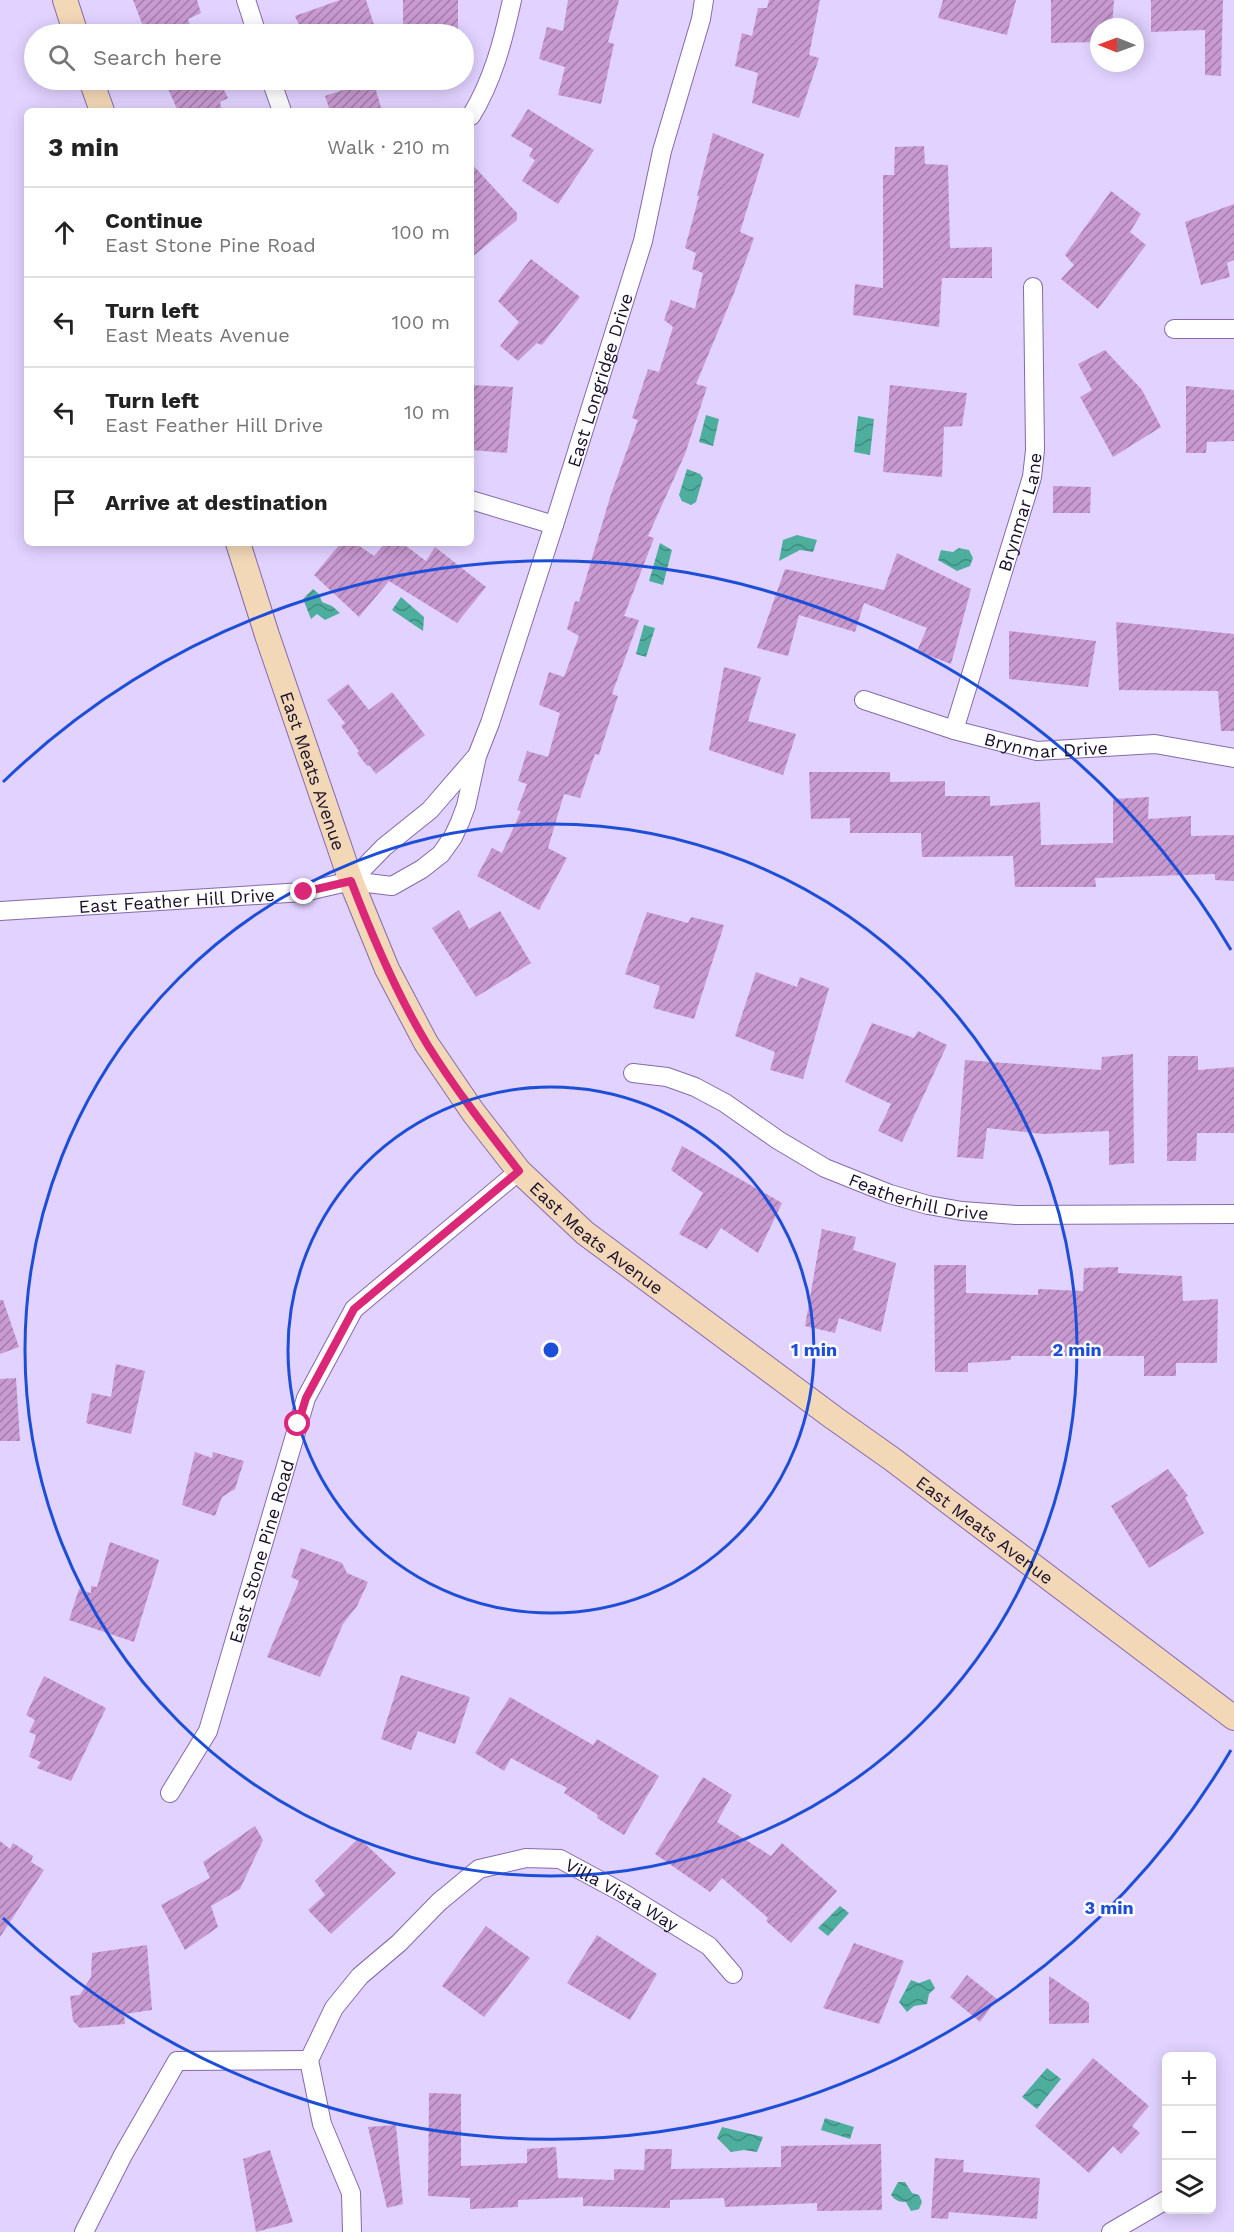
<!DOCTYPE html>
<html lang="en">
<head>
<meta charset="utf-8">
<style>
  :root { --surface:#fff; --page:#f6f6f6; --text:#222; --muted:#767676; --line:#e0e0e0 }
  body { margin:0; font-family:"Work Sans",sans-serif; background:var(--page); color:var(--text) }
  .controls { position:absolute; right:18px; bottom:18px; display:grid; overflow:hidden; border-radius:9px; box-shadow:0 3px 15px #0003 }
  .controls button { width:54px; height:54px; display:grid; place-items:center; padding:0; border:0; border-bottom:2px solid var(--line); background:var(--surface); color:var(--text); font:30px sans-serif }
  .compass { position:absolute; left:1090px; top:18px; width:54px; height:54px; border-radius:50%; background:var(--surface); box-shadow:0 3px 15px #0003; rotate:271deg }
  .stop { position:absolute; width:18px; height:18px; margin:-14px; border:4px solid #db2777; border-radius:50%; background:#fff }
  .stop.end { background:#db2777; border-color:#fff; box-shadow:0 2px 6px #0008 }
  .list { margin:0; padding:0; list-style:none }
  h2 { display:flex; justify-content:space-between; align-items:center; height:78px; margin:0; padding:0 24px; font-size:26px }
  h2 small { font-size:20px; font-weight:400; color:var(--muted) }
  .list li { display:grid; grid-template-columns:39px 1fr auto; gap:18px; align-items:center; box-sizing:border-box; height:90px; padding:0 24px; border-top:2px solid var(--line) }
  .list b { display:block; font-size:22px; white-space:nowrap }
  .list p { margin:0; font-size:20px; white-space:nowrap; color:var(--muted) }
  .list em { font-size:20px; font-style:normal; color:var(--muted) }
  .icon { flex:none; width:33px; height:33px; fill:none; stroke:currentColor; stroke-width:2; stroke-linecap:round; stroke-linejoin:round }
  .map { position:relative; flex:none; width:1234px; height:2232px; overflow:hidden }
  .search { position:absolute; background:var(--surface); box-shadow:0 3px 15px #0003; left:24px; top:24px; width:450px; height:66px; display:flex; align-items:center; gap:15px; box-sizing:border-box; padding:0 21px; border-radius:33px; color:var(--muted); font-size:22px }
  .panel { position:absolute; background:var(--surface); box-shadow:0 3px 15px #0003; left:24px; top:108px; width:450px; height:438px; border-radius:9px }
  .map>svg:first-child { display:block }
  .water { fill:url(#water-waves) }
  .building { fill:url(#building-hatch) }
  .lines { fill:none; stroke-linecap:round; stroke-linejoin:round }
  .street-casing { stroke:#846aae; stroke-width:20 }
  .secondary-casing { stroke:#846aae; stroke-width:26 }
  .street { stroke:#fff; stroke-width:18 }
  .secondary { stroke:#f3d8b8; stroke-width:24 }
  .route { stroke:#db2777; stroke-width:8 }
  .ring { fill:none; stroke:#1d4ed8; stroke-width:3 }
  .labels { text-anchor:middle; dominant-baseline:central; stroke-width:5; stroke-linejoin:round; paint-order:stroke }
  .street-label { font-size:18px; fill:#1b102b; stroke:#fcfcfc }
  .centre { fill:#1d4ed8; stroke:#fcfcfc; stroke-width:3 }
  .ring-label { font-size:18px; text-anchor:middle; font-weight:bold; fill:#1d4ed8; stroke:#fcfcfc; stroke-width:5; stroke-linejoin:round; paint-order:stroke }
</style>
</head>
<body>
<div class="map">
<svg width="1234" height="2232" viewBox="0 0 1234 2232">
  <defs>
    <pattern id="water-waves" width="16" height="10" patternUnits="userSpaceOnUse" patternTransform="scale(1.5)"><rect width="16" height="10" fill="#4eae9e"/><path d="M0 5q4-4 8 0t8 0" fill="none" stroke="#408c81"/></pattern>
    <pattern id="building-hatch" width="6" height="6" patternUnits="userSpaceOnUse" patternTransform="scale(1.5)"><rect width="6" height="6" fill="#c99ad2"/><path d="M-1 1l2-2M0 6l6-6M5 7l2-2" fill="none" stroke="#a27cab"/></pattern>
  </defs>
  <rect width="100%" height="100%" fill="#e1d2ff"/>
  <path class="water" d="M706,415L719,419L713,446L699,442Z
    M858,416L874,419L870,455L854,452Z
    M687,469L700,474L703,478L696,502L691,505L682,501L679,495Z
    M797,535L817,540L813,552L800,550L779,561L783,540Z
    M660,543L672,550L663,585L649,581Z
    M959,548L969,550L973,558L970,566L957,571L938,560L941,550L953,552Z
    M313,589L319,594L322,602L332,606L340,613L325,620L317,614L311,619L303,599Z
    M401,597L424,617L423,631L392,610Z
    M644,625L655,628L646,657L636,654Z
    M840,1906L849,1913L828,1936L818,1928Z
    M930,1979L935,1988L929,1994L927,2004L914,2006L907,2012L899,2002L911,1980L919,1983Z
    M1047,2068L1061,2079L1037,2109L1022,2097Z
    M825,2118L854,2127L850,2139L821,2130Z
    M722,2127L763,2137L757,2152L744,2150L731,2152L717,2138Z
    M898,2182H905L912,2193L919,2195L922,2202L919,2209L911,2211L906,2202C899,2202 896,2201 891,2195Z"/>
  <path class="building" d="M133,0H197L201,13L188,19L193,34H146Z
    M340,0H366L377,34H303L295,16Z
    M403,0H458V34H403Z
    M568,0H619L608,42L614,44L601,104L558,95L565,67L539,59L547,27L563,31Z
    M769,0H820L809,55L819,58L799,118L752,103L758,73L735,66L742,33L752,36L758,8H767Z
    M943,0H1016L1007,35L938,18Z
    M1051,0H1114L1112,27H1099V42L1051,43Z
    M1151,0H1223L1221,76L1205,75V30L1151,32Z
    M164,80H219L228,98L220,102L222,111H178Z
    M373,80L382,111H330L325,96Z
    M528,109L594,150L558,204L522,181L535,160L529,156L533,149L511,136Z
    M713,133L764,154L740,232L754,238L734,293L696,384L707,387L685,454L648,536L654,538L624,616L639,620L612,694L618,696L599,755L595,754L580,798L564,794L548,848L567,858L539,910L477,876L492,848L502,853L521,811L517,810L527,784L518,781L527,751L548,757L560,713L539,705L549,672L564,677L579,636L567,629L575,601L579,602L611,494L638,420L632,418L648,369L659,372L673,327L664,320L671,300L695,309L703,273L692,269L696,253L685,248L699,196H697Z
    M924,146L925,164L948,165L950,248L992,247V278H942L939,327L853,315L855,284L883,288V175H894L895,147Z
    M471,163L517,213V220L471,258Z
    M1111,191L1141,214L1130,232L1146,245L1098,309L1061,279L1074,265L1065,255Z
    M1234,204V260L1227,263L1230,277L1201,285L1185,222Z
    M531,259L580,297L542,345L537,343L518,361L500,346L519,322L498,301Z
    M1105,350L1142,390L1161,427L1113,457L1080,397L1092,390L1078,364Z
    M471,385L513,387L507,453L471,450Z
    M890,385L967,393L962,426L944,427L942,477L883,472Z
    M1186,386L1234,390V441L1207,442L1206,453H1186Z
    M1053,486L1091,487L1090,513H1053Z
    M341,543H355L374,556L385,543H402L426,561L435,547L486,587L457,623L389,581L359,617L314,575Z
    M897,553L971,589L951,664L917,651L927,628L864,603L855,632L799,615L788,656L757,648L785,569L884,590Z
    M1116,622L1234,634V731H1221L1218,691L1119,690Z
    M1009,631L1096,641L1088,687L1009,679Z
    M724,667L761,677L748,721L796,734L783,775L709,750Z
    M348,684L369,710L392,692L425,735L376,774L369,765L367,766L357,753L359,751L341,726L345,723L327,700Z
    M809,772H890V782L945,781V796H990V806L1040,802L1041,845L1113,843V799L1149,797L1148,819L1191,816V836L1234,835V881L1215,880V874L1095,878L1096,887H1015L1013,856L922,857L921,833H850V818L811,819Z
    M459,910L469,929L500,911L531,963L476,997L432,928Z
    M647,912L688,923L691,917L724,925L694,1019L653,1008L660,986L625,974Z
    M756,972L797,987L800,977L829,988L803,1079L770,1070L775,1052L735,1036Z
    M872,1023L914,1038L918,1031L947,1045L902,1142L878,1131L891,1104L845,1082Z
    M1133,1054L1134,1163L1109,1165V1131L1043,1134L987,1128L983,1159L957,1157L965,1060L1101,1070L1102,1057Z
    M1168,1056H1198V1070L1234,1067V1133H1197L1196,1161H1167Z
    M682,1146L782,1203L758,1253L721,1228L707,1249L679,1234L703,1193L671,1170Z
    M822,1229L856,1237L853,1250L896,1263L881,1332L839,1318L835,1333L805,1326Z
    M934,1265H966V1293L1038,1295V1289L1083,1291L1084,1268L1118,1267V1273L1182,1276L1183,1301L1218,1299L1217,1363H1176V1376H1144V1356H1011V1360L968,1363V1372H935Z
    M0,1300H3L19,1347L0,1354Z
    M116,1364L145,1371L131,1434L86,1423L92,1393L111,1397Z
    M16,1378L20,1441H0V1379Z
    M195,1452L212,1458L213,1452L244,1461L235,1489L222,1497L215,1516L182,1505Z
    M1168,1469L1188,1496L1185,1497L1204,1533L1149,1568L1111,1506Z
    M110,1542L159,1560L134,1642L69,1620L79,1589L91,1593V1586L97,1587Z
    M301,1548L342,1563L347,1573L368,1582L357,1606L343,1624L320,1677L267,1657L299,1581L291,1577Z
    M401,1675L470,1697L455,1744L418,1731L411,1750L381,1739Z
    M44,1676L106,1708L71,1781L37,1768L41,1762L29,1757L36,1735L29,1732L35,1720L26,1715Z
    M510,1697L593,1745L597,1739L659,1776L624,1835L597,1818L598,1815L564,1793L567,1788L511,1758L504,1771L475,1753Z
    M703,1777L732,1795L717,1822L771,1856L782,1843L837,1891L791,1943L766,1921L768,1918L722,1878L710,1892L655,1854Z
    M255,1826L263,1840L240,1889L211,1906L218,1927L185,1950L161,1905L210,1878L203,1862Z
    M359,1838L396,1873L331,1934L308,1910L325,1895L315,1881Z
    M0,1841L10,1849L13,1843L33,1856L31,1862L44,1870L0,1937Z
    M486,1926L530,1958L484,2017L442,1986Z
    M597,1935L657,1974L630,2020L567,1983Z
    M854,1943L904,1961L879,2024L823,2008Z
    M147,1945L152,2010L124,2014L125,2024L80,2028L73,2021L70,1996L80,1995L91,1977L92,1953Z
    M967,1975L997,1999L980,2022L950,1997Z
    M1049,1976L1089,2003V2023L1049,2024Z
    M1093,2058L1149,2106L1132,2126L1140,2133L1121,2154L1113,2146L1089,2173L1035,2126Z
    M429,2093L461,2094V2166L527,2163V2149L556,2147L558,2178L614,2180V2169L644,2170L645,2149H672L671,2169L781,2167V2146L881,2144L882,2210L817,2211V2203L725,2207L724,2198L670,2200V2208L583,2206V2197L518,2200V2207L470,2209V2198L428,2196Z
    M396,2125L403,2204L387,2208L368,2127Z
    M270,2150L293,2222L256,2232L243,2159Z
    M935,2158L964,2160L963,2172L1040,2178L1037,2219L949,2212L948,2219L931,2218Z"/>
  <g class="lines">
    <defs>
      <g id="street">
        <path d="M246,0L257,34"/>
        <path d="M271,80L282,111"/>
        <path d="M471,116C493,80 503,41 512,0"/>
        <path d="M1174,329H1234"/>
        <path d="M471,500L554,525"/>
        <path id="s1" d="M864,700L954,730L1037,751L1155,744L1234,758"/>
        <path id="s2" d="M954,730L1032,477L1035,450L1033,287"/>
        <path d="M351,881L384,847L430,810L475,758"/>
        <path id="s3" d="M0,911L304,892L351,881L392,886L422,869L441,854L453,837L460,822L466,806L477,756L490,723L554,525L643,241L662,151L701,19L704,0"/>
        <path id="s4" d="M633,1073L667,1077L695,1087L725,1103L778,1140L825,1168L890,1194L928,1205L962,1211L1016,1215L1234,1214"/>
        <path id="s5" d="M170,1793L208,1731L306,1398L354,1309L519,1171"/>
        <path d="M84,2232L123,2155L177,2061L309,2060"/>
        <path id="s6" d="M352,2232L351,2193L322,2124L309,2060L334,2008L360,1976L399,1943L439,1902L479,1869L526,1858L560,1859L623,1893L709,1946L733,1974"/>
        <path d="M1111,2232L1166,2200"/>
      </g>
      <g id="secondary">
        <path d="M65,0L76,34"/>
        <path d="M91,80L102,111"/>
        <path id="s7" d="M238,543L267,635L351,881L387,969L426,1043L473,1112L519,1171L585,1233L834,1418L892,1459L1234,1718"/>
      </g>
    </defs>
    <use href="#street" class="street-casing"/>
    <use href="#secondary" class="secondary-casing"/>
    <use href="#street" class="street"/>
    <use href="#secondary" class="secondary"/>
  </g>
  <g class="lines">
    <path class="route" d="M298,1424L306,1398L354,1309L519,1171C487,1130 455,1089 427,1044C396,993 372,936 351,881L304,892"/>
  </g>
  <g class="ring">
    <circle cx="551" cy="1350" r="263"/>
    <circle cx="551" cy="1350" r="526"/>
    <path d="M1231 1750A789 789 0 0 1 3 1918M3 782A789 789 0 0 1 1231 950"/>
  </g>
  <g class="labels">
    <g class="street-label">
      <text stroke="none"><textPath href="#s3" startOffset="954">East Longridge Drive</textPath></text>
      <text stroke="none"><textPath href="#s2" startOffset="228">Brynmar Lane</textPath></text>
      <text stroke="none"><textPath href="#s1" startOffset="189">Brynmar Drive</textPath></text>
      <text stroke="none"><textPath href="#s7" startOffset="240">East Meats Avenue</textPath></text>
      <text stroke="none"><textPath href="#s3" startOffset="177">East Feather Hill Drive</textPath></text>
      <text stroke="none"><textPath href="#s4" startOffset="316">Featherhill Drive</textPath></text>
      <text stroke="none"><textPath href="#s7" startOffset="796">East Meats Avenue</textPath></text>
      <text stroke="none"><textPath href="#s7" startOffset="1282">East Meats Avenue</textPath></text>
      <text stroke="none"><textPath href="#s5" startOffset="260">East Stone Pine Road</textPath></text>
      <text stroke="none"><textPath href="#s6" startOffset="592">Villa Vista Way</textPath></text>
    </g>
  </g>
  <circle cx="551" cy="1350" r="9" class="centre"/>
  <g class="ring-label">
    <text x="814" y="1356">1 min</text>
    <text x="1077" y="1356">2 min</text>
    <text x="1109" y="1914">3 min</text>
  </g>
</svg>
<div class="controls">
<button>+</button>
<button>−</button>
<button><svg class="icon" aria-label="layers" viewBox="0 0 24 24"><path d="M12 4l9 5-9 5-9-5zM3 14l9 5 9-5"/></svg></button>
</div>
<svg class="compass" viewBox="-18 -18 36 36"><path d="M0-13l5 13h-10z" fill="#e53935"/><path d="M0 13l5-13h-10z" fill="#767676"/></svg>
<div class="stop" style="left:298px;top:1424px"></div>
<div class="stop end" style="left:304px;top:892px"></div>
<div class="search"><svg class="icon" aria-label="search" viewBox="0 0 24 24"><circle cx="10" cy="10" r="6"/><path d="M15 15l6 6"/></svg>Search here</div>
<section class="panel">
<h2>3 min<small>Walk · 210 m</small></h2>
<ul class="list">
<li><svg class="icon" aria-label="ahead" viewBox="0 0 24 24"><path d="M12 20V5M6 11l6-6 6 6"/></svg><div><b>Continue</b><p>East Stone Pine Road</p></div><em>100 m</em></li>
<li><svg class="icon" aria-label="left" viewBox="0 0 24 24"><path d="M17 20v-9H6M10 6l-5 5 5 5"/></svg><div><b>Turn left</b><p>East Meats Avenue</p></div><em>100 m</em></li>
<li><svg class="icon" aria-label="left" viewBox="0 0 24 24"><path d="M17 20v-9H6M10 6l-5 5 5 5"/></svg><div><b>Turn left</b><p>East Feather Hill Drive</p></div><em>10 m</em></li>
<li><svg class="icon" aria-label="arrive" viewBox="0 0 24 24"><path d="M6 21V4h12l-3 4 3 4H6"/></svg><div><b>Arrive at destination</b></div></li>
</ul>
</section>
</div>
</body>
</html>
